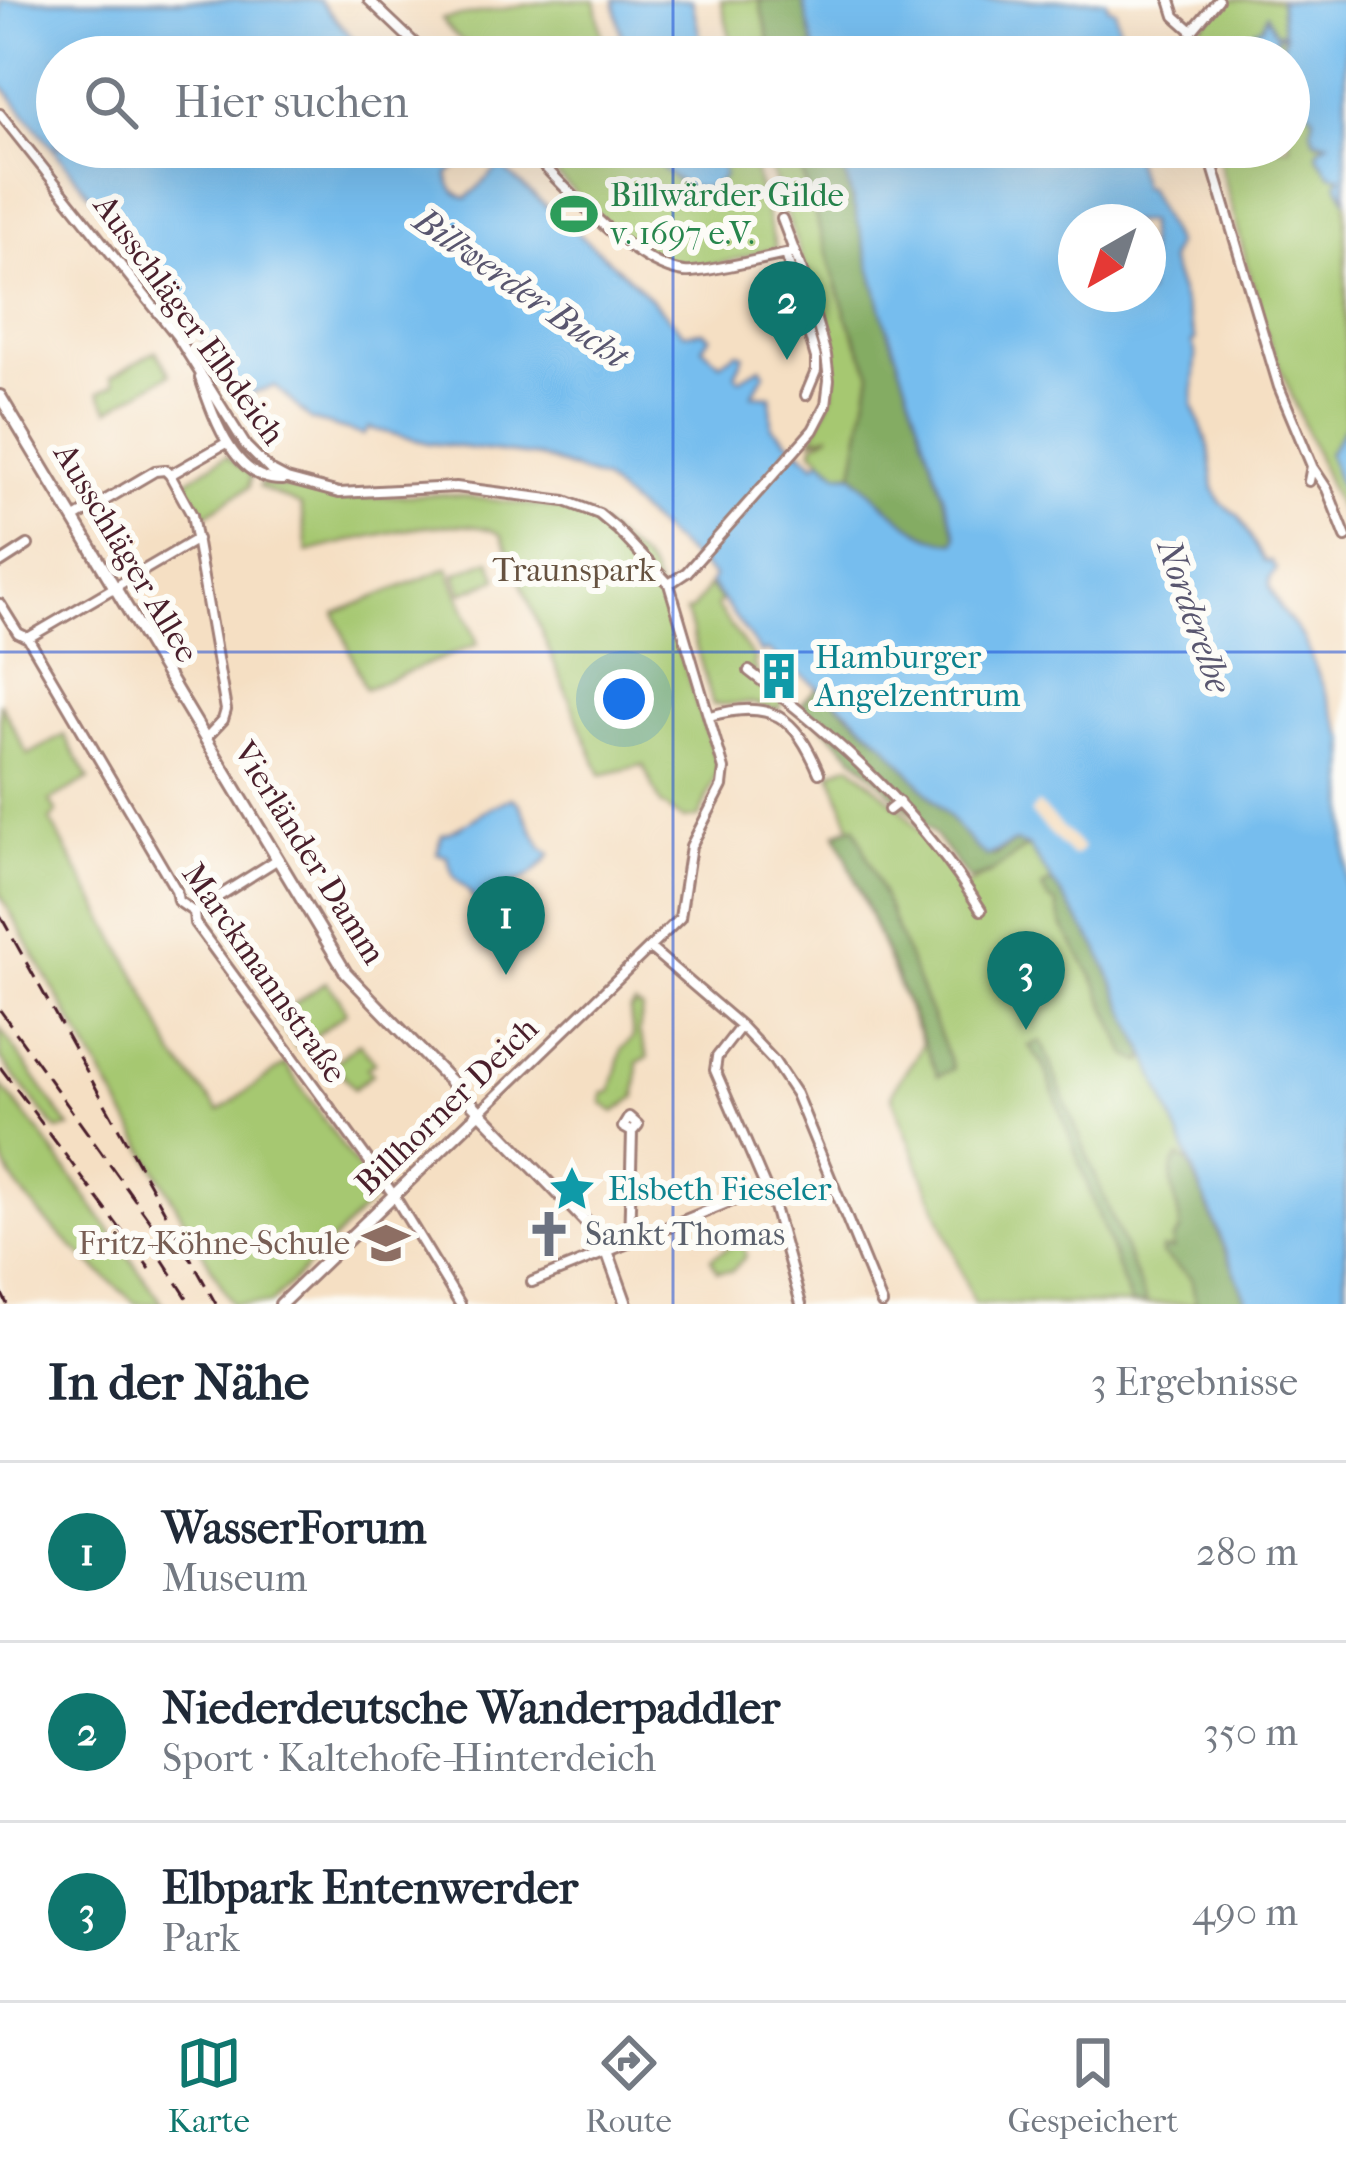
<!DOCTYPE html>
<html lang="de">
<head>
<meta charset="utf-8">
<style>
  :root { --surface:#fff; --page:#f2f2f3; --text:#1f2937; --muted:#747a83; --line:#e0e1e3; --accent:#0f766e }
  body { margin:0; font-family:"IM FELL French Canon",serif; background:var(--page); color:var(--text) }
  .compass { position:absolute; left:1058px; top:204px; width:108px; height:108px; border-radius:50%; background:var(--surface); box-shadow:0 12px 48px #0002; rotate:219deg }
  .you { position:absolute; left:624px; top:699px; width:42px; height:42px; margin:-30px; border:9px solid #fff; border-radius:50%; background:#1a73e8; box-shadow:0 0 0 18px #1a73e833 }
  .badge { display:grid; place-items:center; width:78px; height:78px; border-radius:50%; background:var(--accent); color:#fff; font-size:39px; font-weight:700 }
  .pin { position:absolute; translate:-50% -99px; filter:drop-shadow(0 3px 6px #0008) }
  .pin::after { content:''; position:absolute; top:63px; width:42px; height:36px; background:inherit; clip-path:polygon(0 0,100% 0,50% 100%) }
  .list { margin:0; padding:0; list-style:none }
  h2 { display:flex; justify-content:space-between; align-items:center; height:156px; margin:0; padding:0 48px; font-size:51px }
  h2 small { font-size:39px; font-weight:400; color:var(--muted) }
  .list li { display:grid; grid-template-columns:78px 1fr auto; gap:36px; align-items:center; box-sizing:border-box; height:180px; padding:0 48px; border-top:3px solid var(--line) }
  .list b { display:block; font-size:45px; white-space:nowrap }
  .list p { margin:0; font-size:39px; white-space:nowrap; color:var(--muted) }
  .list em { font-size:39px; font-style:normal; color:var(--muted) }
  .icon { flex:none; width:66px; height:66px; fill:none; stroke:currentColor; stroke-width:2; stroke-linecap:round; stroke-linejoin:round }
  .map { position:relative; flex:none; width:1346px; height:1304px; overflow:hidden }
  .search { position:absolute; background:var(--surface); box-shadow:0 12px 48px #0002; left:36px; right:36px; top:36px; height:132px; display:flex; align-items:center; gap:30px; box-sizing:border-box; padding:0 42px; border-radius:66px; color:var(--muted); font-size:45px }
  .sheet { height:696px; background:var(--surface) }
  nav { display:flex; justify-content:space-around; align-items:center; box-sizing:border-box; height:168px; border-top:3px solid var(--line); background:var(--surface); font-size:33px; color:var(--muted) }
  nav a { display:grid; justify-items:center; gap:6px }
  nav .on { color:var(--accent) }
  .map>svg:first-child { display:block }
  .green { fill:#a6c871; stroke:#78744e; stroke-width:3 }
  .forest { fill:#84ac63; stroke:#676647; stroke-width:3 }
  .water { fill:#76bdee; stroke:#606e8c; stroke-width:3; fill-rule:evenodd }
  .pier { fill:#f5dfc3 }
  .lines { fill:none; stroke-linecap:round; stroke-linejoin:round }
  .street-casing { stroke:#a07f77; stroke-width:14 }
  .secondary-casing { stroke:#a07f77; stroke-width:16 }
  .street { stroke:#fff; stroke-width:8 }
  .secondary { stroke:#fff; stroke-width:10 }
  .rail { stroke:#4a1f2b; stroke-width:3; stroke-dasharray:18 9; stroke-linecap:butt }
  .grid { fill:none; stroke:#1d4ed8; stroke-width:3; stroke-opacity:0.55 }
  .labels { text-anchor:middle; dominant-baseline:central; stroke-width:12; stroke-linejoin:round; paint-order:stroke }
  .leisure-label { font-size:33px; fill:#27864d; stroke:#fdfcf7; text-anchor:start }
  .street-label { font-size:33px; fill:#4a1f2b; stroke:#fdfcf7 }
  .park-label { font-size:33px; fill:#665240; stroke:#fdfcf7 }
  .culture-label { font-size:33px; fill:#0d838f; stroke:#fdfcf7; text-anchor:start }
  .worship-label { font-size:33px; fill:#5b616d; stroke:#fdfcf7; text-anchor:start }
  .education-label { font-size:33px; fill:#785e54; stroke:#fdfcf7; text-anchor:end }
  .water-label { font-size:36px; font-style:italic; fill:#59566f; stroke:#fdfcf7 }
</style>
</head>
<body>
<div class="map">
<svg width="1346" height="1304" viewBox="0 0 1346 1304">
  <rect width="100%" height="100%" fill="#fdfcf7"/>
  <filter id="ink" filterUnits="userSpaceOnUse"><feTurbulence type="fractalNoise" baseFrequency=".00833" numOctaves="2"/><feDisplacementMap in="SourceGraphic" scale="24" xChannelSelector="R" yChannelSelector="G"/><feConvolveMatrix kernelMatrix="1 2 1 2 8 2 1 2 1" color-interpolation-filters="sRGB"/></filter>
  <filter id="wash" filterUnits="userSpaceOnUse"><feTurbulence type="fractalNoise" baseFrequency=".004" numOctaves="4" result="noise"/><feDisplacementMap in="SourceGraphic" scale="48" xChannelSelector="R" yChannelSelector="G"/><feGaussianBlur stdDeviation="2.7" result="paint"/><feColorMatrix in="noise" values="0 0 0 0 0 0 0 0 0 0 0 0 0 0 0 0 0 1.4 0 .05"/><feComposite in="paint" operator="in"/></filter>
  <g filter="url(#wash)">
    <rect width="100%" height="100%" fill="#f5dfc3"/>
    <path class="green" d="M556,0H595L606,57C553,57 474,72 442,19Z
      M721,0H759L773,57H735Z
      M1227,0H1280L1285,25L1281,57H1190L1200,27Z
      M1289,93L1301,100L1314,115L1312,132L1317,141L1328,142L1317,155L1330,174L1341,176L1339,188L1346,199V425L1328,454L1346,502V526L1267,336L1215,147H1289Z
      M530,147H547L556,153L563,147H748L776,248C750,254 719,267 693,267C635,268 570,185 530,147Z
      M763,147H794L846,315L871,373L853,473H838L813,450L814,444L831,434L812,439L833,393L831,357L808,277Z
      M156,351L170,374L109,410L99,393L115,384L111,377Z
      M226,456L251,475L249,487L205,515L185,482Z
      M261,483L342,498L446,494L563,509L595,521L643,560L653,574L719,768L699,817L683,819L661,804L643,765L601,775L501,535C461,510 352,540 307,552L301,506L259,487Z
      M490,560L498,579L462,593L455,574Z
      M448,568L478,644L365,689L335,613Z
      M709,585L721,601L716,606L756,661L752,665L757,669L755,671L783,700L779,710L752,703L713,705L686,612L692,610Z
      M0,702L28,755L64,735L89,779L50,801L57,813L50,820L143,988L175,1057L219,1111L285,1064L377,1196L270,1304H232L0,894Z
      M850,764L900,808L965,886L991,873L1019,832L1098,940L1254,1304H974L892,1097C895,1077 916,1064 922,1043L836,833L850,826L831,772Z
      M326,982L340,999L346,1013L298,1049L275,1017Z
      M635,1005L642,1009L639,1033L648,1057L638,1062L636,1097L615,1112L602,1103L603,1093L611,1092L622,1049L633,1037L630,1011Z
      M0,1028L70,1128L57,1130L0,1058Z
      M359,1043L375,1062L367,1068L372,1074L354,1089L334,1063Z
      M0,1084L40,1133L163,1304H136C100,1272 9,1197 0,1150C0,1130 0,1105 0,1084Z
      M737,1242L743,1245L746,1256L732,1271H717L711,1258Z"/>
    <path class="forest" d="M759,0H803L816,57H773Z
      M794,147H838L884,317L957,536L955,542C917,542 879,499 853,473L871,373L846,315Z
      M818,687L884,743L976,848L994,856L1015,842L1028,846L991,873L969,880L933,833L806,710L801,704Z
      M855,826L953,1069L938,1076L836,833Z
      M1048,883L1057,885L1097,947L1146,1055L1142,1063L1127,1055L1096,983L1062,925L1056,903L1048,899L1042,888Z
      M1041,1041L1147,1304H1131L1044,1066L1029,1046Z
      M1179,1157L1189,1163L1248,1304H1196L1191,1278L1162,1254V1249H1173V1239L1180,1231C1181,1205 1161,1177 1179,1157Z"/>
    <path class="water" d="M0,0H319L369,57H57V147H478L448,174C449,187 455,195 467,198L500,166L633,281L684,333L703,331L710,337L702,347L720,363L738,352L744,355L735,374L739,379L761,367L765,373L752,395L771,396L772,427L815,464L821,459L838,473L853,474C879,499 917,542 955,542L957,536L884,318L838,147H1138L1134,159L1142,187H1147L1175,244L1169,260L1196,340L1192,342L1196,356L1193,405L1209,447L1214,488L1221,503L1239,516L1265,562L1271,561L1276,570L1270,578V587L1281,610L1303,638L1346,741V1304H1248L1146,1055L1097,947L1028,846L1015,842L987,856L976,848L884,743L833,698L767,650L761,653L710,583L714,577L603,480L540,457L428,443L369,428L364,435L311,420L275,386L240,397L192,323L0,82ZM1076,222H1148V294H1076Z
      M614,0H692L704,57H626Z
      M803,0H1106L1108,7L1115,10L1126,57H816Z
      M1280,0H1346V199L1337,183L1341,177L1330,174L1317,155L1319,148L1328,142L1315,140L1311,130L1314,116L1301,100L1289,93V57H1281L1285,34L1277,35L1276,47C1267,53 1257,51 1251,42L1253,31L1263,26L1267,15L1275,32H1283Z
      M648,147H718L724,176C701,206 660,174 648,147Z
      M1346,425V502L1328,454Z
      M512,798L519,803L542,848L551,853C540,871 517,887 495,888L510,910L498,923L485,925C475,915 479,909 473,898C462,878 453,887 448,857L437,853L442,835C468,827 485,807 512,798Z"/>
    <path class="pier" d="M1038,803L1083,848L1078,854L1072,856L1030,813Z"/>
  </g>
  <g filter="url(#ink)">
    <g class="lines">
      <defs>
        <path id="street" d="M369,0L429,57
          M1170,0L1175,16L1192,31
          M1184,57L1192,31L1218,0
          M0,114L177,336L246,446L270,470L287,479L339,493L456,487L565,501L599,514L617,529L669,584L724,769L722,786L691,846L680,918L480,1112
          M525,147C564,184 630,265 684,272C698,274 776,256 794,252
          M1207,147L1279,387L1312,466L1309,481
          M786,254L816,358V371L806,395
          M200,378C213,415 234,482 283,480
          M1313,468L1327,489L1346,537
          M170,475L192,515L226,710L223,720L206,738
          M170,475L226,443
          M75,518L155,471L165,470L170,475
          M0,563L28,545
          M669,584L687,572L813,430L826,405L829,380L826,355L802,271L782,219
          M0,604L18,633L28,638L176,890L178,901L194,912L195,923L393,1194L460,1304
          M28,638L197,539
          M749,671C838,739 922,814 981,910
          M709,716C772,699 795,716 819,773
          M889,810L899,802
          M194,912L278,859
          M650,948L741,1026L774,1061L796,1094L882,1304
          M741,1026L717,1057L715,1070L774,1207L801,1304
          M629,1243L632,1132L638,1125L629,1117L623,1127L632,1132
          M532,1282L764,1188"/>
        <path id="secondary" d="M0,396L346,973L588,1224L607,1251L626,1304
          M281,1304L480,1112"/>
      </defs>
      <use href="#street" class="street-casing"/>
      <use href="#secondary" class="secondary-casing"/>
      <use href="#street" class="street"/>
      <use href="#secondary" class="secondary"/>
      <path class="rail" d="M0,915L216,1304
        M0,1010L167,1245
        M0,1067L150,1269
        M148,1237L191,1304
        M0,1290L7,1304"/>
    </g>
  </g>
  <path class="grid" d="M673,0V57M673,147V1304M0,652H1346"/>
  <defs>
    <symbol id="stadium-bare" viewBox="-9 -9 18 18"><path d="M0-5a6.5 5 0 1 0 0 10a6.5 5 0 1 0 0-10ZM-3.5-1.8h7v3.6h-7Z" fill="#2e9e5b" stroke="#fdfcf7" stroke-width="2.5" paint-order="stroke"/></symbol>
    <symbol id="building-bare" viewBox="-9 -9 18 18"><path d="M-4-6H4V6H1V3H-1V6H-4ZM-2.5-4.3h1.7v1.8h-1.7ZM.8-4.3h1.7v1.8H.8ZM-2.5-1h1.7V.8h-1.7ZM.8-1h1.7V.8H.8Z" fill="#0f9aa8" stroke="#fdfcf7" stroke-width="2.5" paint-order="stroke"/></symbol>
    <symbol id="sight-bare" viewBox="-9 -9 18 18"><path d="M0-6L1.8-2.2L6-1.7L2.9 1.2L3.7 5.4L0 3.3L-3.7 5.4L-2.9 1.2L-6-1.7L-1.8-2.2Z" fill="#0f9aa8" stroke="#fdfcf7" stroke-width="2.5" paint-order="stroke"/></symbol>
    <symbol id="church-bare" viewBox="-9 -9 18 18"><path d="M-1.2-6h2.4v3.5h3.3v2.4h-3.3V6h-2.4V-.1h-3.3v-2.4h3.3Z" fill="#6b7280" stroke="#fdfcf7" stroke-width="2.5" paint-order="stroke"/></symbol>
    <symbol id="school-bare" viewBox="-9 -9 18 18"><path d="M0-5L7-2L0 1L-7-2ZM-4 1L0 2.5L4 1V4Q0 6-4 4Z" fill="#8d6e63" stroke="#fdfcf7" stroke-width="2.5" paint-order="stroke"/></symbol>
  </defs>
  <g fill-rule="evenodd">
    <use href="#stadium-bare" x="541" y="181" width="66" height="66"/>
    <use href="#building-bare" x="746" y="643" width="66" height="66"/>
    <use href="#sight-bare" x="539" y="1156" width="66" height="66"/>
    <use href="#church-bare" x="516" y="1201" width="66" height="66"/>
    <use href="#school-bare" x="353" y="1210" width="66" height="66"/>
  </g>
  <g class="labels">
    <g class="leisure-label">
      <text x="610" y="195">Billwärder Gilde<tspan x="610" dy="38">v. 1697 e.V.</tspan></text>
    </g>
    <g class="street-label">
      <text transform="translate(189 320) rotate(54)">Ausschläger Elbdeich</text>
      <text transform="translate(126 553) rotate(59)">Ausschläger Allee</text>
      <text transform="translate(309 853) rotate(58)">Vierländer Damm</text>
      <text transform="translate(264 973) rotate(55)">Marckmannstraße</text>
      <text transform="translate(447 1106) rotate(-44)">Billhorner Deich</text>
    </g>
    <g class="park-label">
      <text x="574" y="570">Traunspark</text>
    </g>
    <g class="culture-label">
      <text x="815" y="657">Hamburger<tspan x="815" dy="38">Angelzentrum</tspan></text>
      <text x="608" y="1189">Elsbeth Fieseler</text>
    </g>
    <g class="worship-label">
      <text x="585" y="1234">Sankt Thomas</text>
    </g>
    <g class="education-label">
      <text x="350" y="1243">Fritz-Köhne-Schule</text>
    </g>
    <g class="water-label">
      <text transform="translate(521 288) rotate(35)">Billwerder Bucht</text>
      <text transform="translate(1194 616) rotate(71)">Norderelbe</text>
    </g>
  </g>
</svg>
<svg class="compass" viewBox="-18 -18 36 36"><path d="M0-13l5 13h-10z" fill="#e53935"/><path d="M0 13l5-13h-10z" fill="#747a83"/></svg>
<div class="you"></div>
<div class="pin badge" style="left:506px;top:975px">1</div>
<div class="pin badge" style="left:787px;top:360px">2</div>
<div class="pin badge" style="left:1026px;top:1030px">3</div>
<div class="search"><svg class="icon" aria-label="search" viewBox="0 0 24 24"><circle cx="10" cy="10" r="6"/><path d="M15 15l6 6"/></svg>Hier suchen</div>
</div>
<section class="sheet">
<h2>In der Nähe<small>3 Ergebnisse</small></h2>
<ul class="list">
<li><span class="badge">1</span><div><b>WasserForum</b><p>Museum</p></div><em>280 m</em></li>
<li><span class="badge">2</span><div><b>Niederdeutsche Wanderpaddler</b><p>Sport · Kaltehofe-Hinterdeich</p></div><em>350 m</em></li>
<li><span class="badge">3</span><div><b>Elbpark Entenwerder</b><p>Park</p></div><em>490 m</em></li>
</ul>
</section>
<nav>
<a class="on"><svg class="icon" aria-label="map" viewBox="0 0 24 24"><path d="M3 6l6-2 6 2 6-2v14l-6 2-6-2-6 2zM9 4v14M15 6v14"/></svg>Karte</a>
<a><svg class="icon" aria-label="directions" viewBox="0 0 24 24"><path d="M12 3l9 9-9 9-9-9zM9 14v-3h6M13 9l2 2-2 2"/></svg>Route</a>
<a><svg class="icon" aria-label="saved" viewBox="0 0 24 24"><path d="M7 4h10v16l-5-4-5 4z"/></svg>Gespeichert</a>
</nav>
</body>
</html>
